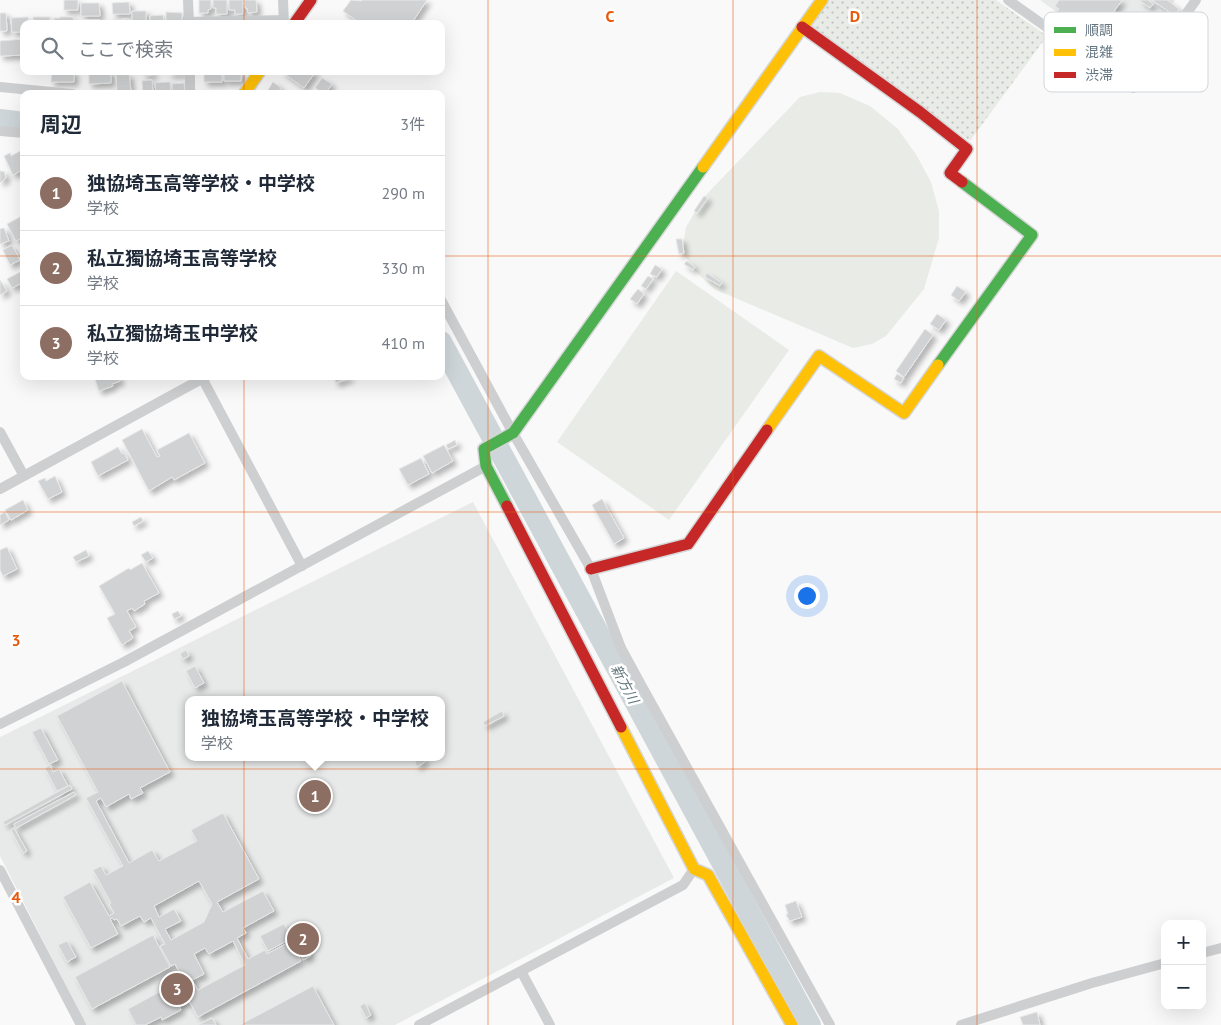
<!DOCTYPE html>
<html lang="ja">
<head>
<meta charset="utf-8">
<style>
  :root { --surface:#fff; --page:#f6f6f7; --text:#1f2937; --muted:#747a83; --line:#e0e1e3; --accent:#db2777 }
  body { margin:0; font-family:"PT Sans","Noto Sans JP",sans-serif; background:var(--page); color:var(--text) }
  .controls { position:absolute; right:15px; bottom:15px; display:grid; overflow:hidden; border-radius:10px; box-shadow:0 5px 20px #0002 }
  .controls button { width:45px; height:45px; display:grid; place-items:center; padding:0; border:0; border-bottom:1px solid var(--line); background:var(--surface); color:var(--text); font:25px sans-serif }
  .you { position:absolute; left:806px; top:595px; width:18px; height:18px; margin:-12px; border:4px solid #fff; border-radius:50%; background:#1a73e8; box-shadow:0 0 0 8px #1a73e833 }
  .badge { display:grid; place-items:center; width:32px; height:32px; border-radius:50%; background:var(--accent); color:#fff; font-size:16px; font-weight:700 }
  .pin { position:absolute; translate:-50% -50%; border:2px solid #fff; box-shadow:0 1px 5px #0006 }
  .popup { position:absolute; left:185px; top:696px; width:260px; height:65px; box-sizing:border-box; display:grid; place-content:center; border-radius:10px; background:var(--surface); filter:drop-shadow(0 1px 4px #0005); font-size:16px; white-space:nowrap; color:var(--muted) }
  .popup b { font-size:19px; color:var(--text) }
  .popup::after { content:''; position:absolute; left:50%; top:100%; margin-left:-10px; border:10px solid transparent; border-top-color:var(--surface) }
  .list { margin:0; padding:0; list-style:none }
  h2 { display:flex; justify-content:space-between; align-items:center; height:65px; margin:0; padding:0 20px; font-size:21px }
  h2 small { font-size:16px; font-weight:400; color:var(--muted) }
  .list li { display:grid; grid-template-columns:32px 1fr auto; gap:15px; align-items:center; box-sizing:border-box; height:75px; padding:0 20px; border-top:1px solid var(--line) }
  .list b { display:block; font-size:19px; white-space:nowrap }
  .list p { margin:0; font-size:16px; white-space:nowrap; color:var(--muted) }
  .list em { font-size:16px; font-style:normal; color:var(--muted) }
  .icon { flex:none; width:28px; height:28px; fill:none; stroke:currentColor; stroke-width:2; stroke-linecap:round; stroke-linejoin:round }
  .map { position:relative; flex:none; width:1221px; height:1025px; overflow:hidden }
  .search { position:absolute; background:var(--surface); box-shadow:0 5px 20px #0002; left:20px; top:20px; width:425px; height:55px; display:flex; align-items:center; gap:12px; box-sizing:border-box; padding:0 18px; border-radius:10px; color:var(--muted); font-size:19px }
  .panel { position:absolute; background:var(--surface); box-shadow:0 5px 20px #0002; left:20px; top:90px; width:425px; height:290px; border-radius:10px }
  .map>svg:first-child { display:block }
  .built { fill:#e8e9e9; fill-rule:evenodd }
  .grass { fill:url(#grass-dots) }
  .garden { fill:#e8ebe6 }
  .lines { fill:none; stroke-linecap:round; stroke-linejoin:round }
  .river { stroke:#ced6d9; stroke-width:22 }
  .building { fill:#d0d2d3; stroke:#e8e8e8; fill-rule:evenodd; filter:url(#shadow) }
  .fast-casing { stroke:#d5d6d7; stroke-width:14 }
  .slow-casing { stroke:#d5d6d7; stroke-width:14 }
  .jam-casing { stroke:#d5d6d7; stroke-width:14 }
  .street { stroke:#cecfd0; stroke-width:10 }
  .fast { stroke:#4caf50; stroke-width:11 }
  .slow { stroke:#ffc107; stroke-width:11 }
  .jam { stroke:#c62828; stroke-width:11 }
  .grid { fill:none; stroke:#e8590c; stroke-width:1; stroke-opacity:0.55 }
  .labels { text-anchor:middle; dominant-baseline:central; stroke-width:5; stroke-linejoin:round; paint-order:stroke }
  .water-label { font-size:14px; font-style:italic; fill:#60757c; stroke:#fff }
  .key { fill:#fff; stroke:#d1d6da; stroke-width:1 }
  .key-label { font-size:14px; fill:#657683 }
  .grid-label { font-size:16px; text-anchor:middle; font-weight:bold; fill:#e8590c; stroke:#fff; stroke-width:5; stroke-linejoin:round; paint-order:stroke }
</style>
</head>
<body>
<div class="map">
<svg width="1221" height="1025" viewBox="0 0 1221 1025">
  <defs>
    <pattern id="grass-dots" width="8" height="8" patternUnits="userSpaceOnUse" patternTransform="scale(1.25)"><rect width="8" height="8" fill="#e8ebe6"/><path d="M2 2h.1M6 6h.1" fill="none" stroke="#c0c3c0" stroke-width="1.8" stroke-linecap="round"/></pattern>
    <filter id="shadow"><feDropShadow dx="4" dy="4" stdDeviation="2.5" flood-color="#0004"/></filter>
  </defs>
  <rect width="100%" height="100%" fill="#f9f9f9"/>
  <path class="built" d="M1040,0H1175L1129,64Z
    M473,502L674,878L395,1025H86L0,856V737ZM189,700H441V757H189Z"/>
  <path class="grass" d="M829,0H996L1047,36L970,141L810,27Z"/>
  <path class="garden" d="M820,92L840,93L870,106L898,129L917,156L931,182L939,211V238L924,289L886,336L872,344L853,348L714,289L694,270L682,251L686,227L704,197L800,97Z
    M676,271L789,350L669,520L557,442Z"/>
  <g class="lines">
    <path class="river" d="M0,120L24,123
      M441,342L810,1025"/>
  </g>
  <path class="building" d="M64,0H78V10H64Z
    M199,0H211V9L208,10V13H199Z
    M213,0H227V14H216V8H213Z
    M229,0H243V14H235V10H229Z
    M244,0H256L257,12L248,13L247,8H245Z
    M351,0L361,1L362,0H427L411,24H361L343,11Z
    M1059,0H1122L1097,36L1092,33L1088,39L1055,15L1059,9L1055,6Z
    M1139,0H1148L1153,4L1150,8Z
    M1152,0H1167L1179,9L1175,16Z
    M129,2L130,14H113L112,3Z
    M81,3H99L100,16H81Z
    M132,11H146V24H132Z
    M166,12L182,13V24H166Z
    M0,13H6L7,31H0Z
    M163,15L164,24H150V16Z
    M28,17L29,24H24V32H12L11,18Z
    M33,17H50V24H33Z
    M60,17H73L74,24H54V18H60Z
    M129,19V24H113V20Z
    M81,20H100V24H81Z
    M24,39V55L0,56V41Z
    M52,71H74V82H51Z
    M89,71H111V83L89,84Z
    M143,71H153V75H143Z
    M169,71H184V74H169Z
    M222,71V82H204V72Z
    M224,71H241V81H224Z
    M282,71H316L304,88L282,72Z
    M116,73H124V75L129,74L131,91H117Z
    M322,78L332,84L325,94L315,88Z
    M152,80L153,93L143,94L142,81Z
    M170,82L171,94H156L155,83Z
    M273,82L281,88L277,94H273L268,90Z
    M184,83L185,94H173L172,84Z
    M22,150L24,153V169L13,175L4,156L10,153L11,156Z
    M0,170L2,172L4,171L6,178L0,183Z
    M704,196L708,198L697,213L694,211Z
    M20,217L24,223V237L16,241L7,224Z
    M4,228L9,241L0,244V229Z
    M676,239H682L684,253L679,254Z
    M12,245L20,260L10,265L3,250Z
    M687,261L695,267L693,270L684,264Z
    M655,265L662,269L657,277L650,274Z
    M20,272L21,274L24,273V282L12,288L7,279Z
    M707,273L722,283L720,286L705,277Z
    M648,276L653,279L646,289L641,286Z
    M0,280L7,291L0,295Z
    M957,286L966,292L959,301L951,295Z
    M638,289L644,294L637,304L630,299Z
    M937,314L946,320L939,330L930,324Z
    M925,329L933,335L904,377L896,371Z
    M897,374L904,378L901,383L894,379Z
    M94,376H119L120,381L112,384L113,386L99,391Z
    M333,376H349L350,378L336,383Z
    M142,429L157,457L160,456L157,450L189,433L205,463L174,480L172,477L149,491L122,440Z
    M455,440L457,445L448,449L446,445Z
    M444,445L453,461L432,473L423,456Z
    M118,447L122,454L124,453L128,460L98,476L91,462Z
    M421,458L429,474L408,485L399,469Z
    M55,476L62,492L48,499L38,481L45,478L46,481Z
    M602,499L624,538L614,544L592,505Z
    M23,500L28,510L11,520L5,510Z
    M5,512L9,520L0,525V515Z
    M141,517L143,521L134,526L132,522Z
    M7,547L17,569L3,576L0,570V550Z
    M86,550L89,556L76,562L73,557Z
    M148,551L153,558L146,562L141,555Z
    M142,563L159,593L144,601L145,604L134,611L132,608L127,611L136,627L129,631L133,638L122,645L107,618L115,614L99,586L129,568L130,570Z
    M178,611L181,616L174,619L172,614Z
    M186,650L189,656L183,659L180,654Z
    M195,666L204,683L195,688L186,671Z
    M122,681L170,772L140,788L143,793L131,799L129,794L106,807L101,798L96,801L129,863L152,850L159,861L197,841L191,830L223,813L259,879L217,902L223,912L263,891L274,911L243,928L246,933L237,938L248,959L265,950L267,954L291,941L301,961L198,1017L189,1001L179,1006L181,1010L162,1020L161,1017L145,1025H136L128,1009L174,984L183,1000L192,995L175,964L171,966L160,946L165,944L151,918L144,922L140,916L121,926L117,919L114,920L112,918L110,919L118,934L91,948L63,897L90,882L109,916L114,913L109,904L111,903L93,870L101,866L106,875L123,866L86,798L98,792L57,716ZM199,881L212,904L204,922L171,940L165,929L181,921L174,909L159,917L154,906ZM233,941L245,965L198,990L192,980L204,974L194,954L205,948L209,954Z
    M502,711L504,716L485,726L483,722Z
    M41,728L58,760L49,764L32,732Z
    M422,757L426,761L417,767L415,762Z
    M50,765L53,772L59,769L68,786L57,791L45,768Z
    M70,785L72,789L5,825L3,822Z
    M74,792L76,795L16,828L14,824Z
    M14,828L27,851L23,853L11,830Z
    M796,901L802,917L790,921L786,915L788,914L785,905Z
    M284,924L292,938L268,951L260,936Z
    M153,935L170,967L92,1009L75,977Z
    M67,941L76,957L67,962L58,945Z
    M306,947L311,956L303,960L299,950Z
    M313,986L334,1025H240L247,1021Z
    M365,1003L371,1015L366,1018L360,1006Z
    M1037,1012L1040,1025H1023L1020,1017Z
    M212,1018L216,1025H198Z"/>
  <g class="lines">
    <defs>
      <path id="fast" d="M938,365L1032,235L962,182
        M507,506L486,466L484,449L513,433L703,167"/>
      <path id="slow" d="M244,94L260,71
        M703,167L822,0
        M767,430L819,356L904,413L938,365
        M621,727L694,869L708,875L792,1025"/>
      <path id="jam" d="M294,24L311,0
        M802,27L920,112L967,149L950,173L962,182
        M507,506L621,727
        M591,569L688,544L767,430"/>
    </defs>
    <use href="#fast" class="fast-casing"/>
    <use href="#slow" class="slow-casing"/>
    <use href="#jam" class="jam-casing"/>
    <path class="street" d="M188,0L189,24
      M283,0L284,24
      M1008,0L1133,88L1196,0
      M189,22L284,20
      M190,71V94
      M0,87L72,94
      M0,131L24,133
      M441,300L513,433L591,569L621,648L640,683L830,1025
      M201,376L302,566
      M0,432L24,476
      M0,489L207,376
      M0,724L124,662L486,466
      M0,870L81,1025
      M1202,953L1221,948
      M521,971L550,1025
      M419,1025L683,885L694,869
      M961,1025L1092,983L1165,963"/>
    <use href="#fast" class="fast"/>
    <use href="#slow" class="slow"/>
    <use href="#jam" class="jam"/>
  </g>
  <path class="grid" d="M244,0V24M488,0V1025M733,0V1025M977,0V1025M244,71V94M0,256H24M441,256H1221M244,376V1025M0,512H1221M0,769H1221"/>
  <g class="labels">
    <g class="water-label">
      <text transform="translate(625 684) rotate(62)">新方川</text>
    </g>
  </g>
  <rect x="1044" y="12" width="164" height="80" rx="8" class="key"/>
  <rect x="1054" y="27" width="22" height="6" fill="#4caf50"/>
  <rect x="1054" y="49" width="22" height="7" fill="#ffc107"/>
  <rect x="1054" y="72" width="22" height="6" fill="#c62828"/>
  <g class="key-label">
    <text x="1085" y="35">順調</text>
    <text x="1085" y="57">混雑</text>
    <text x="1085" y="80">渋滞</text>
  </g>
  <g class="grid-label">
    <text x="610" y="22">C</text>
    <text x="855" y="22">D</text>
    <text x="16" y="646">3</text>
    <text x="16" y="903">4</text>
  </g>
</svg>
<div class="controls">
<button>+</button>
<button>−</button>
</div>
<div class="you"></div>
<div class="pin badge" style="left:315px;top:796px;background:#8d6e63">1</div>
<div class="popup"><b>独協埼玉高等学校・中学校</b>学校</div>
<div class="pin badge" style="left:303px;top:939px;background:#8d6e63">2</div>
<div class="pin badge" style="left:177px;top:989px;background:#8d6e63">3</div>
<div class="search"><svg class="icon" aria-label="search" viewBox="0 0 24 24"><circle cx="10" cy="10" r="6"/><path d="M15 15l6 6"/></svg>ここで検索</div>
<section class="panel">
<h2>周辺<small>3件</small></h2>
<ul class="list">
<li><span class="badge" style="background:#8d6e63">1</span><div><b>独協埼玉高等学校・中学校</b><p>学校</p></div><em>290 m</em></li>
<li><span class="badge" style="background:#8d6e63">2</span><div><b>私立獨協埼玉高等学校</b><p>学校</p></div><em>330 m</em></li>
<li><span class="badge" style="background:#8d6e63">3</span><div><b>私立獨協埼玉中学校</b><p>学校</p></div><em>410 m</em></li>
</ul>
</section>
</div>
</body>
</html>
